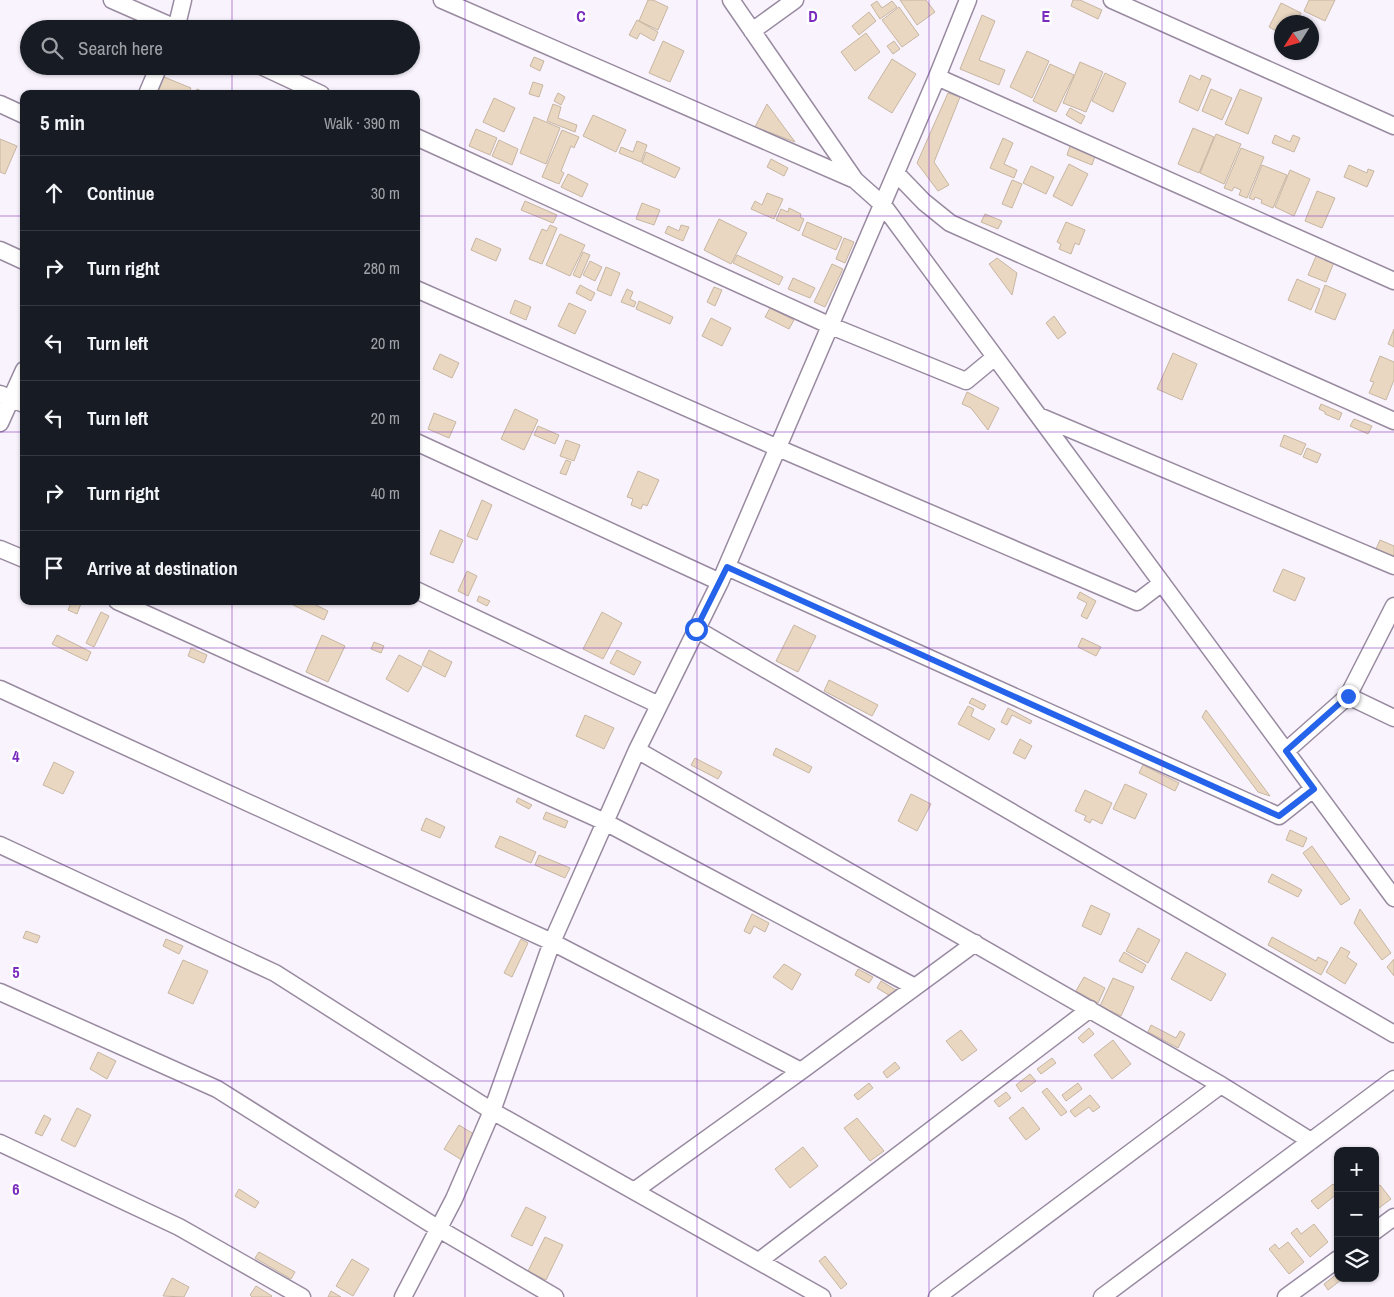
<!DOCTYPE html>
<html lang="en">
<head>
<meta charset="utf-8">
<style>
  :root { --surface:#171b24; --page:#20242c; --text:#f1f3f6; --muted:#9ea1a6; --line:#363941 }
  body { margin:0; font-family:"Archivo Narrow",sans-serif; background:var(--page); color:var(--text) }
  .controls { position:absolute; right:15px; bottom:15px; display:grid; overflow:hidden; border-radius:10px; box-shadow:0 1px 4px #0004 }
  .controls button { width:45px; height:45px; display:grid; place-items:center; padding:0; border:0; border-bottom:1px solid var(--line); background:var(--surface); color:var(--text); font:25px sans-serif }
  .compass { position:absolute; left:1274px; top:15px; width:45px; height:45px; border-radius:50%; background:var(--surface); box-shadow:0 1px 4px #0004; rotate:233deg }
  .stop { position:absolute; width:15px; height:15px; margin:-11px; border:4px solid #2563eb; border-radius:50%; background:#fff }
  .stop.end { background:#2563eb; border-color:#fff; box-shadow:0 1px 5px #0008 }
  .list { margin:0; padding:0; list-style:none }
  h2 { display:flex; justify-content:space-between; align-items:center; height:65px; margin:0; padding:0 20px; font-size:21px }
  h2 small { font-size:16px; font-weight:400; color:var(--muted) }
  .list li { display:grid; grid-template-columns:32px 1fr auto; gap:15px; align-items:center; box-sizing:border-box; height:75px; padding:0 20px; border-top:1px solid var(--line) }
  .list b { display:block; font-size:19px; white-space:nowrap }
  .list em { font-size:16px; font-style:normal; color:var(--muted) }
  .icon { flex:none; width:28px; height:28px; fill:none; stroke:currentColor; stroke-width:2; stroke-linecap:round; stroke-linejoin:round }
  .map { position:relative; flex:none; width:1394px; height:1297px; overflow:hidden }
  .search { position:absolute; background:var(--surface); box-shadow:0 1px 4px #0004; left:20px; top:20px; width:400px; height:55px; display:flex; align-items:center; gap:12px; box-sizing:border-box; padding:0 18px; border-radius:28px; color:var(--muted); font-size:19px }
  .panel { position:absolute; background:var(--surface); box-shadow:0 1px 4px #0004; left:20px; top:90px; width:400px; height:515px; border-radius:10px }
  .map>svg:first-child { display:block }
  .building { fill:#e9d7c2; stroke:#c7b6a1 }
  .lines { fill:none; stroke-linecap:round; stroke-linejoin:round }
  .minor-casing { stroke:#988aa0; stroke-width:19 }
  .minor { stroke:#fff; stroke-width:16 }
  .route { stroke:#2563eb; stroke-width:6 }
  .grid { fill:none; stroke:#7b2cbf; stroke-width:1; stroke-opacity:0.55 }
  .grid-label { font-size:16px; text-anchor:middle; font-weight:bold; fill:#7b2cbf; stroke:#fff; stroke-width:5; stroke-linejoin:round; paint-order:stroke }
</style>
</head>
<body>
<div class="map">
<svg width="1394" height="1297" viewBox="0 0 1394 1297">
  <rect width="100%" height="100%" fill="#f9f3fd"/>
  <path class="building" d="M648,0H653L668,7L658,30L639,21Z
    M900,0H926L935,12L917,25Z
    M1073,0H1080L1102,10L1098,19L1071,6Z
    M1309,0H1335L1325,21L1304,11Z
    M877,1L882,8L892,1L897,7L880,19L871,5Z
    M1281,3L1301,13L1296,22H1282V34L1269,27Z
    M899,7L919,35L902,47L882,20Z
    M869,12L876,21L859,35L852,26Z
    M982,15L995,21L979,60L1005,70L999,85L960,69Z
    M637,20L658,32L654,41L640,33L637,39L629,35Z
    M866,33L880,52L855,71L841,52Z
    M663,41L684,51L670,82L649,73Z
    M894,41L900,49L893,54L887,46Z
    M1027,51L1049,61L1032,98L1010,87Z
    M534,57L544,61L540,71L530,66Z
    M892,59L916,74L892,113L868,98Z
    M1080,62L1103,72L1086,112L1063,103Z
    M1050,64L1074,75L1056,112L1033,101Z
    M1105,73L1126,83L1113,112L1092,101Z
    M1190,75L1200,80L1202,75L1211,79L1198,111L1179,102Z
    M164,77L191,88L188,94H157Z
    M533,82L543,85L539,97L529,94Z
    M197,89L208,94H195Z
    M1211,89L1232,98L1222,120L1202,111Z
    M1240,89L1262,98L1248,134L1225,124Z
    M558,93L565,97L561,105L554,101Z
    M948,93L960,97L934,162L949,185L938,191L917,163Z
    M494,98L515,108L504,132L483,122Z
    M553,104L561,107L558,118L577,125L575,132L547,121Z
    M767,104L795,142L755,127Z
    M1070,108L1085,116L1081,124L1066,115Z
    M593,115L626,130L616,152L583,136Z
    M534,117L560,128L546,164L520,153Z
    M1193,128L1214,137L1199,173L1178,164Z
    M476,129L497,138L490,155L469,146Z
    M562,130L579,137L574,148L571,146L561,171L564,173L559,184L542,177Z
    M1216,134L1241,144L1224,184L1200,173Z
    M1275,135L1290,142L1293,135L1300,138L1294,152L1272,143Z
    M1003,138L1013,143L1004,164L1017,170L1014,178L990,168Z
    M0,139L17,146L5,174L0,172Z
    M499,140L518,149L512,165L492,156Z
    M637,141L647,145L641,162L619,153L621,147L633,152Z
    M1071,143L1096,153L1092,165L1067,155Z
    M1241,148L1264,157L1247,198L1239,195L1241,190L1234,187L1232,191L1224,188Z
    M646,152L680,168L675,178L642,163Z
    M771,159L788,168L784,176L767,167Z
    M1069,164L1088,174L1072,206L1053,196Z
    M1262,165L1287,175L1273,208L1261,203L1262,200L1255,197L1254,200L1249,198Z
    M1349,165L1367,173L1368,169L1374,171L1367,187L1344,177Z
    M1031,166L1054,177L1046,194L1023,183Z
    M1290,170L1310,179L1294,216L1275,207Z
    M568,174L588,184L582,197L561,187Z
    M1012,180L1022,184L1012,208L1002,204Z
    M1317,191L1335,198L1322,228L1305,221Z
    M767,193L783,199L774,219L751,209L755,201L762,205Z
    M525,201L557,215L553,223L521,210Z
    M642,203L660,210L654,225L636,219Z
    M789,208L801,214L800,217L804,219L799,231L776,220L781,209L788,212Z
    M985,214L1002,221L998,229L981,222Z
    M719,219L747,233L731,264L704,250Z
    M807,222L842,237L836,250L802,235Z
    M1066,222L1085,230L1079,245L1075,243L1071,254L1059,249L1061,244L1057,242Z
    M550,225L557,228L542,264L529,259L542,229L547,231Z
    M681,225L689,227L683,241L665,233L668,226L679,231Z
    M560,234L585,245L570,276L546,265Z
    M476,238L501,249L496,261L471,250Z
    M844,238L854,242L845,263L836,259Z
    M583,252L590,255L580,278L573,275Z
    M1317,254L1334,262L1326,282L1308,275Z
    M737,255L783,277L779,285L733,263Z
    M997,258L1017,273L1012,295L989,264Z
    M590,261L602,267L595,281L583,275Z
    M832,264L843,269L825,307L814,302Z
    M606,267L620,273L611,296L597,290Z
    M793,278L815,288L810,298L788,289Z
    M1297,279L1320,289L1311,310L1288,300Z
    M580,285L595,293L591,301L576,293Z
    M1325,285L1346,294L1335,320L1315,312Z
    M714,287L722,290L715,306L707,302Z
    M627,289L633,292L630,299L636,302L634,307L621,302Z
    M515,300L531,307L526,320L510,313Z
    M639,301L673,317L670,324L636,309Z
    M569,303L586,311L575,334L558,326Z
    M770,308L794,320L789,329L765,317Z
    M1054,316L1066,333L1058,339L1046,323Z
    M711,318L731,328L722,346L702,336Z
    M1394,329V347L1388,344Z
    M1173,353L1197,364L1182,400L1157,389Z
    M440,354L459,363L452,378L433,369Z
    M1380,356L1394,362V380L1386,400L1369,393L1374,382L1370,381Z
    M967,392L999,408L988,430L971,408L962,404Z
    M1321,404L1342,413L1339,420L1325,414V412L1319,409Z
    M515,409L538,420L524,450L501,439Z
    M434,413L456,422L449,438L428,429Z
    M1354,419L1372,426L1368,434L1350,426Z
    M538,426L559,435L555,444L534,435Z
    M1284,435L1306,444L1301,455L1280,446Z
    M566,440L580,445L574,461L560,456Z
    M1307,448L1321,454L1317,463L1303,457Z
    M566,460L571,462L566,475L560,473Z
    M638,471L659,480L647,506L643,504L641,509L631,505L633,499L627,497Z
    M482,500L492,505L477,540L467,536Z
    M440,530L463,540L453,563L430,554Z
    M1380,540L1394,546V556L1376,549Z
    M1283,569L1305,578L1295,601L1273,591Z
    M467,571L477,576L468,596L458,591Z
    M1080,592L1096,601L1087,619L1081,616L1087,603L1077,598Z
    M479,596L490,601L487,606L477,601Z
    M72,601H82L77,614L68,610Z
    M285,601H308L328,611L324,620Z
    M101,612L109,616L94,647L86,643Z
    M602,612L622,623L603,659L583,649Z
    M794,625L816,636L798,672L776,661Z
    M57,635L91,652L87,661L52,644Z
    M322,635L345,646L328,682L306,672Z
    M1082,638L1101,647L1096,656L1078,647Z
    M374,642L384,646L381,653L371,649Z
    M191,648L207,655L204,663L188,656Z
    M429,650L452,662L445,677L422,665Z
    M617,650L641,662L634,675L610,663Z
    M399,655L422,667L408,692L386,679Z
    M829,680L878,705L872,716L824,691Z
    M972,698L986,705L983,710L969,703Z
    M968,706L974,709L971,716L995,729L989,740L958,724Z
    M1008,708L1032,721L1030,724L1012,715L1007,725L1001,722Z
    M1206,710L1270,796L1258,792L1202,717Z
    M585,715L614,728L604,749L576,736Z
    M1020,739L1032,746L1025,759L1013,753Z
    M776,748L812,767L809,773L773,755Z
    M695,758L722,772L718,779L691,765Z
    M54,762L74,772L63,794L43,785Z
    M1143,765L1179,783L1175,791L1139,773Z
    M1125,784L1147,794L1135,819L1113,809Z
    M1085,790L1112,803L1102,824L1092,819L1090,823L1084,820L1086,816L1075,811Z
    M911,794L931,804L917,831L898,821Z
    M518,798L532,805L529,809L516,802Z
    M546,812L568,821L565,828L543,819Z
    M426,818L445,827L440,838L421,830Z
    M1290,830L1307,838L1303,847L1286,840Z
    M500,836L536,852L531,863L495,847Z
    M1312,846L1350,899L1341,905L1303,853Z
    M539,855L570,868L565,878L535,865Z
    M1272,874L1302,890L1298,897L1268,882Z
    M1091,905L1110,914L1101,935L1082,926Z
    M1360,909L1391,953L1382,960L1354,923Z
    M752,914L769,923L765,932L754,926L750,934L744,931Z
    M1138,928L1160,940L1148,963L1126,951Z
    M26,931L40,936L37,943L23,938Z
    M1272,937L1316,961L1318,957L1328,962L1321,975L1268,945Z
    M166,939L183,946L179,954L163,946Z
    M521,939L528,943L512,977L504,973Z
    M1341,947L1350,952L1347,957L1357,964L1345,984L1326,972Z
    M1124,952L1146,965L1142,973L1119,961Z
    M1186,952L1226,974L1211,1001L1171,979Z
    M1394,959V976L1387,967Z
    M183,960L208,971L193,1004L168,993Z
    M784,964L801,974L792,990L773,977Z
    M858,969L873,977L869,983L855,975Z
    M1084,977L1105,988L1098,1003L1076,991Z
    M1113,978L1134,987L1121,1016L1100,1006Z
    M881,981L896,990L892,997L877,988Z
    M1151,1025L1176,1038L1180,1031L1185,1034L1178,1048L1148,1032Z
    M1089,1028L1094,1034L1083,1043L1078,1038Z
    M961,1030L977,1050L962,1061L946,1041Z
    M1113,1040L1131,1064L1112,1079L1094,1055Z
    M98,1052L116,1061L107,1079L90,1069Z
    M1052,1058L1056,1063L1041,1074L1037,1069Z
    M895,1062L900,1068L887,1078L883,1072Z
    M1030,1074L1036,1081L1021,1092L1016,1085Z
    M869,1083L873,1088L858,1100L854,1095Z
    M1078,1083L1082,1089L1066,1101L1062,1095Z
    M1047,1088L1067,1112L1061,1116L1042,1092Z
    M1006,1092L1011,1098L999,1107L994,1101Z
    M1090,1095L1100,1107L1093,1112L1089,1107L1075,1117L1070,1111Z
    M1023,1107L1040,1129L1026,1140L1009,1118Z
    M77,1108L91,1115L75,1147L61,1140Z
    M44,1115L51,1119L42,1136L35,1133Z
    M857,1118L884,1151L870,1161L844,1128Z
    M459,1125L480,1138L465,1162L444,1149Z
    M803,1147L818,1166L790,1188L775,1169Z
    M1333,1184L1338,1190V1193L1318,1209L1311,1201Z
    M1375,1184L1377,1187L1380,1185L1391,1199L1375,1211Z
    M239,1189L259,1202L255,1208L235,1196Z
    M526,1207L546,1217L532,1246L511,1236Z
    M1314,1224L1328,1242L1310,1257L1291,1233L1297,1228L1301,1234Z
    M545,1237L563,1245L546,1280L528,1271Z
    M1288,1242L1304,1262L1289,1274L1269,1249L1275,1244L1279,1249Z
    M259,1252L295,1272L291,1279L255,1258Z
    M825,1256L847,1284L841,1289L819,1261Z
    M352,1259L369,1269L353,1296L336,1286Z
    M1337,1274L1338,1278L1341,1280L1328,1290L1324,1284Z
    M172,1278L189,1287L184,1297L163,1296Z
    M256,1286L272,1296L271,1297H252L250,1295Z
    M331,1291L341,1297H328Z"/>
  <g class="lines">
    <defs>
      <path id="minor" d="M112,0L178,29
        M442,0L855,180
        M731,0L855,180L883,205L1394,898
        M1112,0L1394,126
        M176,29L183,0
        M752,31L795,0
        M261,66L321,94
        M937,77L1394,281
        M147,94L159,66
        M0,104L24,115
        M416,137L831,326L966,381L995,357
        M896,173L924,202L950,223L1394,421
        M0,250L24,261
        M416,289L778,448L1137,602L1162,583
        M0,394L24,404
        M1039,416L1394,566
        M0,423L24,370
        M416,442L720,582
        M0,549L24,559
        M727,567L1279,816L1313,789
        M416,590L659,705
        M117,601L605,822L915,987
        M696,629L1394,1034
        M0,689L552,942L801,1071
        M1348,696L1394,718
        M637,750L1221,1085L1311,1141
        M1286,751L1348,696L1394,606
        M0,845L275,973L492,1111L822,1297
        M0,992L217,1089L439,1229L555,1297
        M0,1143L179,1227L302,1297
        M634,1191L801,1071L975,943
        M1375,1231L1394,1217
        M759,1261L1090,1009
        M403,1297L454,1199L492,1111L552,942L637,750L720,582L937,77L968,0
        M937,1297L1221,1085
        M1102,1297L1394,1079
        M1286,1297L1338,1259"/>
    </defs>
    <use href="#minor" class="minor-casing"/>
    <use href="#minor" class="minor"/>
  </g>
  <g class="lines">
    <path class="route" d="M696,629L727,567L1279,816L1314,789L1286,751L1348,696"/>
  </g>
  <path class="grid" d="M232,0V29M465,0V1297M697,0V1297M929,0V1297M1162,0V1297M232,66V94M0,216H24M416,216H1394M0,432H24M416,432H1394M232,601V1297M0,648H1394M0,865H1394M0,1081H1394"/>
  <g class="grid-label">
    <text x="581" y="22">C</text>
    <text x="813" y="22">D</text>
    <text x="1046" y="22">E</text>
    <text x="16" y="762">4</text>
    <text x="16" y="978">5</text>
    <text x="16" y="1195">6</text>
  </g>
</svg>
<div class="controls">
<button>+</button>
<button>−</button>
<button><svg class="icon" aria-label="layers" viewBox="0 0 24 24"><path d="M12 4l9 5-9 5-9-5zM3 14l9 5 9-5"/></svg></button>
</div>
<svg class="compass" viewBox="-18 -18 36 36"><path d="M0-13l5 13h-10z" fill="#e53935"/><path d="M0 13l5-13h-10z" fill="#9ea1a6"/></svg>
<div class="stop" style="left:696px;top:629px"></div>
<div class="stop end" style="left:1348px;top:696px"></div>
<div class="search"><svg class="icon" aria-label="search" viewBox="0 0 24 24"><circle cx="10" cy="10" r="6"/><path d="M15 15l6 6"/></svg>Search here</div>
<section class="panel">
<h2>5 min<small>Walk · 390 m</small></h2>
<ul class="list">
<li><svg class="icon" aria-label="ahead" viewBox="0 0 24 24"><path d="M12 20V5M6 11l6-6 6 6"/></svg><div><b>Continue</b></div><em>30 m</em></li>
<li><svg class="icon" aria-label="right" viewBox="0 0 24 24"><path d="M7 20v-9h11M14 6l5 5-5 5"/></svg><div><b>Turn right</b></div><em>280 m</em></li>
<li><svg class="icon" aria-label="left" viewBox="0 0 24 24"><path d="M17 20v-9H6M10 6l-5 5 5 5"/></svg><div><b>Turn left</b></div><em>20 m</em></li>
<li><svg class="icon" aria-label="left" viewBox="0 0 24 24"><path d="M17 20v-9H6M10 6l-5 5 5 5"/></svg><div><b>Turn left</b></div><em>20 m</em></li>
<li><svg class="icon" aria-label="right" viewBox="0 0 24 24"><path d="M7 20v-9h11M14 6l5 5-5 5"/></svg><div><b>Turn right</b></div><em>40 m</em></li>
<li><svg class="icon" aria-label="arrive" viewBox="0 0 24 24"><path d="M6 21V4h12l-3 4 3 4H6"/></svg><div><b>Arrive at destination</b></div></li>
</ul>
</section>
</div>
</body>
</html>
